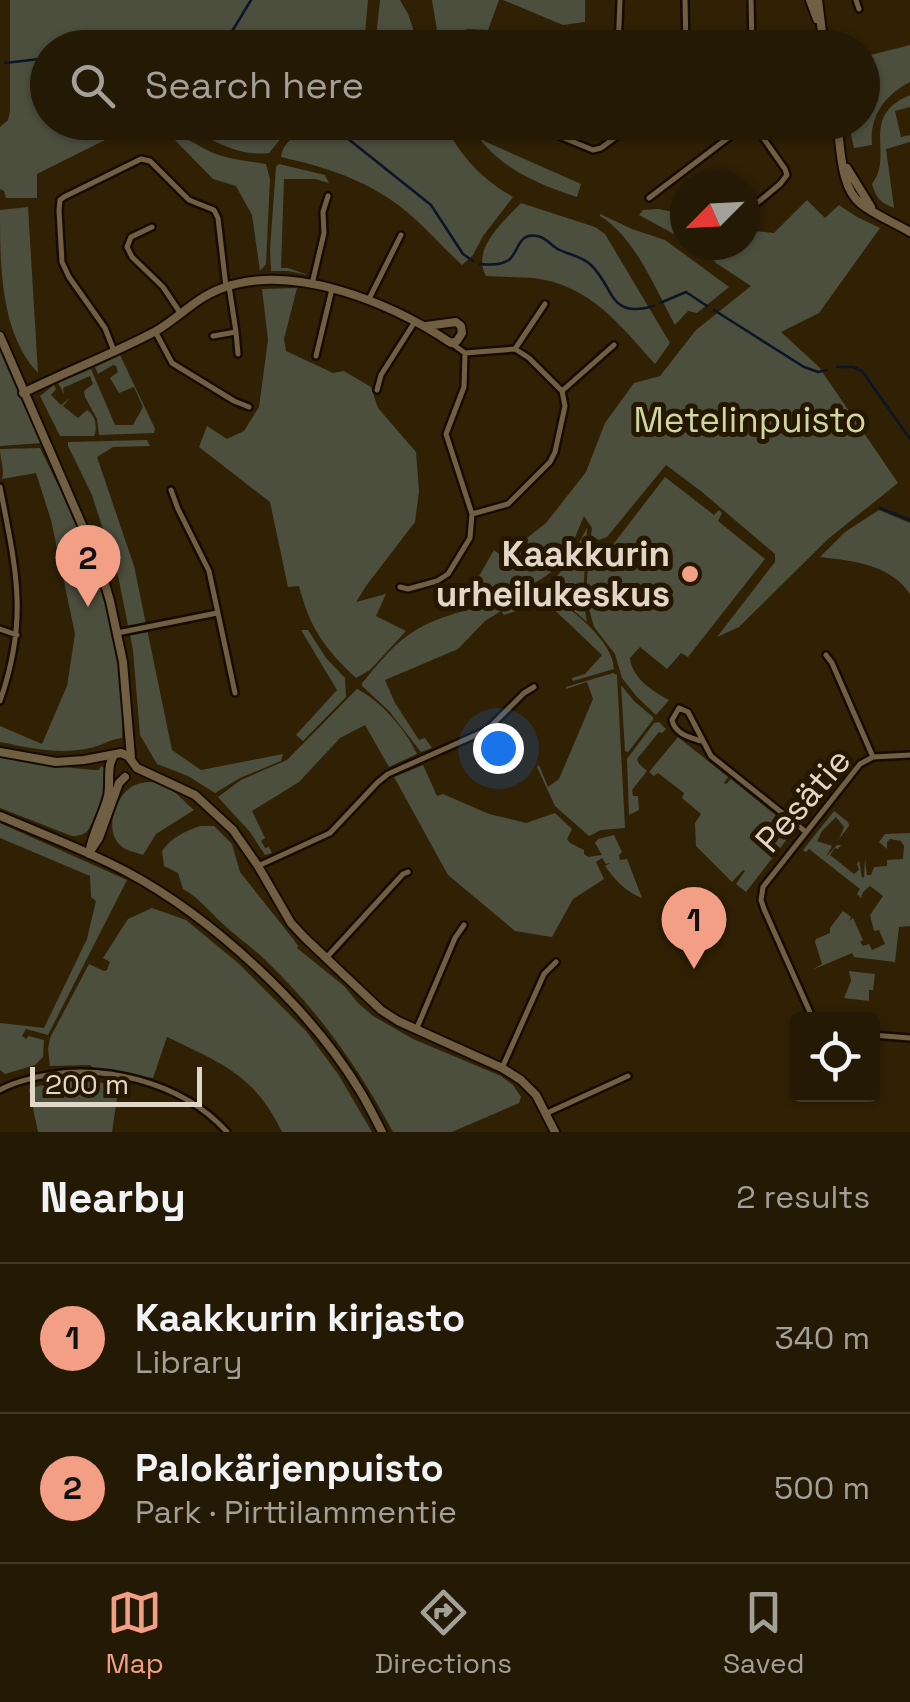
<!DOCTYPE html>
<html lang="en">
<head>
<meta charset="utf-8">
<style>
  :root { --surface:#241904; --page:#302613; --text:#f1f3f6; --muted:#a3a09a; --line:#413826; --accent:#f39f85 }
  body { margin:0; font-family:"Space Grotesk",sans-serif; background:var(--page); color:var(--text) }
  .controls { position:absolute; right:30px; bottom:30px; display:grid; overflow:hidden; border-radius:10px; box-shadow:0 2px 8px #0004 }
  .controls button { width:90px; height:90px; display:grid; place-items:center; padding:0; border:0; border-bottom:2px solid var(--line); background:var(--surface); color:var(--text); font:50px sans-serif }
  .compass { position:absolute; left:670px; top:170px; width:90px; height:90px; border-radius:50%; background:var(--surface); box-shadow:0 2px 8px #0004; rotate:246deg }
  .scale { position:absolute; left:30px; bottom:25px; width:172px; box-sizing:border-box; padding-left:10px; border:5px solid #e1d7c8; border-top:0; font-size:28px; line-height:35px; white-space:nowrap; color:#e1d7c8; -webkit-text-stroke:8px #261700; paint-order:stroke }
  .you { position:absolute; left:498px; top:748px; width:35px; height:35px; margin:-25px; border:8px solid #fff; border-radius:50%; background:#1a73e8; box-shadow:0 0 0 15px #1a73e833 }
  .badge { display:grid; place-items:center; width:65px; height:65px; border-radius:50%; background:var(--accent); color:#111; font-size:32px; font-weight:700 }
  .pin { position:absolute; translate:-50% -82px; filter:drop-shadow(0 2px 5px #0008) }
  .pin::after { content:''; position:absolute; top:52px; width:35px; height:30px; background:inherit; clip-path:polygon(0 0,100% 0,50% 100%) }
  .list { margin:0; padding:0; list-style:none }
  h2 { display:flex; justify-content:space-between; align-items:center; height:130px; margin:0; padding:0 40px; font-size:42px }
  h2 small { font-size:32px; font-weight:400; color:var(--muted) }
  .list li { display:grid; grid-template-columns:65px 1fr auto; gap:30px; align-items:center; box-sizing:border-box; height:150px; padding:0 40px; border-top:2px solid var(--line) }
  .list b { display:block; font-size:38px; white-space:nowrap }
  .list p { margin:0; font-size:32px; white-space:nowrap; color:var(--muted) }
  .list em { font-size:32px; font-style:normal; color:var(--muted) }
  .icon { flex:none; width:55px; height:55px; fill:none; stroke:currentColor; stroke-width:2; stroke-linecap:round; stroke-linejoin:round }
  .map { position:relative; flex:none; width:910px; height:1132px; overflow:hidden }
  .search { position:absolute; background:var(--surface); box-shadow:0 2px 8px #0004; left:30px; right:30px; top:30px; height:110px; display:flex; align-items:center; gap:25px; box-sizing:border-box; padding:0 35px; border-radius:55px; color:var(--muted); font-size:38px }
  .sheet { height:430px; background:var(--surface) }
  nav { display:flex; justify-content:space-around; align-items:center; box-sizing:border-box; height:140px; border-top:2px solid var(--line); background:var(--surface); font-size:28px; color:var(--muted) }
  nav a { display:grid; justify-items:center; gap:5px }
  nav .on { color:var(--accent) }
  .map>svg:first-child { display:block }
  .green { fill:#4c4e3e }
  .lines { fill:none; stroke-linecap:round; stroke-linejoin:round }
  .stream { stroke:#0c1427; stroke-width:2.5 }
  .street-casing { stroke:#150b00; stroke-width:10 }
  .secondary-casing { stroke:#150b00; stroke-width:12 }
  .street { stroke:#715f43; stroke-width:5 }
  .secondary { stroke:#715f43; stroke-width:8 }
  .poi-dot { fill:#f39f85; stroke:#261700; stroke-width:4 }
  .labels { text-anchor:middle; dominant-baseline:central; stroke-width:10; stroke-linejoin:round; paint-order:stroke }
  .park-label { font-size:35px; fill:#cfd6a1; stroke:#261700 }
  .poi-label { font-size:35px; font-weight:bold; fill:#e1d7c8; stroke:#261700; text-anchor:end }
  .street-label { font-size:35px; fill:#e1d7c8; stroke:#261700 }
</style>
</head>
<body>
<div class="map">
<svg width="910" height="1132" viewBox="0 0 910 1132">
  <rect width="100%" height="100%" fill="#302105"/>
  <path class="green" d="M10,0H368L364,47L48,48V122L169,123L162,125L152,139L137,124L37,174V198H6L4,191L0,189V127L8,120L10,111Z
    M380,0H400L408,14L417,40L412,47H375Z
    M432,0H499L488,30L468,29L438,37Z
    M503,0H585V22L563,25Z
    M910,45V82C885,95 869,116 872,145L854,148L849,126L859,128L861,126L859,123L862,122L863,57Z
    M910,95V107L895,111L901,137L910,135V142L886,149L894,208C881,203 876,198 872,184C895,154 858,117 910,95Z
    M315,122L443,123C463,158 478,176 513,197L483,236L473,255L462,265C439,244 417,217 391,200C358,177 320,166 281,157C283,140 301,132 315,122Z
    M181,123H303L283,136L269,153C236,157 209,138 181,123Z
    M468,123H487L484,141L581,184L577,197C529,181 496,166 468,123Z
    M169,134C185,134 201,149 216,154C233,160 249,161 266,164L270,179L266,264L260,271L252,215L236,186L213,179Z
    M279,164L325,175L329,183L315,179H284L281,268H288L308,275L288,271H271L270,249L276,167Z
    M807,200L825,218L839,205L857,217L880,228L819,313L781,332L819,367L898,483L828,539L739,627L717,637L775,562V554L702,492L666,465L607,537L599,540L591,535L592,528L584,516C577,531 573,547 563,560C545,585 492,603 462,606L494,550L503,557L546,523L586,472L605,423L634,383L660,376L696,330L751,286L716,263L713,259L720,245H745V230L774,233Z
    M521,203L595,227L605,234L670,343L655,364C620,325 590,285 534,278C518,277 502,277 486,276C471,249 503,222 521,203Z
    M28,207L38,373C0,333 0,264 0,210Z
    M658,209L685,214V240L639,215L643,210Z
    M600,214L632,229L665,240L729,287L697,313L688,311L675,325C655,289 636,238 600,216Z
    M297,288L284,339L286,351L333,373L344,371L371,387L378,408L416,452L419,491L415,522L366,586L356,602L386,594L376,616L406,631L370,670L356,678C324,648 310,628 299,586L288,587L270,502L199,447L207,426L227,439L244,431L259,407L268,340L262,289Z
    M0,344L42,443L0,446Z
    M120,355L155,429L154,433L99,435L97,419L85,397L84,391L93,384L90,376L63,388L64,394L58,383L91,369L115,425H133L143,407L134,387L119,393L110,378L118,372L116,366L113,365L98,374L95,367Z
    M54,385L56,389L51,395L61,405L70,398L63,406L78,418L87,410C95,415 98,427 94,436H60L40,396Z
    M147,440L150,446L113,447L97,457L134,566L172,750L201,770L283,754L281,761L240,778L215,793L188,776L157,764L140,735L133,650L118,576L92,495L68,446V442Z
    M40,448L61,491H63C87,532 100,577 110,622C119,663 124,696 122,738C110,739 101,746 90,748C60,755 30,748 0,742V726L42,744L67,686L75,634L51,520L36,473L2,479C5,468 0,460 0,449Z
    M665,477L714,515L719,510L722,513L718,521L765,559L688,657L681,653L667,669L640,647L630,658C632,678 652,691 669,700L656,715L637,697L622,678L615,654L594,627L586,598L589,545L607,558L608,551Z
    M879,510L910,523V594C890,564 853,561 820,557L845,532Z
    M587,528L583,598L587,622L547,588L568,563Z
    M543,590C567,606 613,639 614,669L573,681L572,678L585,674L602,655L545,601L504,615L501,611L485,621L458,649L385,680L395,703L419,740L425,738L432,748L421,752L389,711L362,686V683C376,667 390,648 407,636C445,608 499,607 543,590Z
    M301,630H308L326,658L345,678L346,697L303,741L296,735L337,690Z
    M613,673L617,675L625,828L601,830L589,836L555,806L537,767L539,765L548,787L559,779L593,699L587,682L566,689V687Z
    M621,685L634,701L653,717V720L628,752L625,751Z
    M357,689C381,701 406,730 417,754L389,767L365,725L340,738L299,782L252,811L265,838L261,841L265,848L269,847L272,853L265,855L250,832L218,797L241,780L287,760Z
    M659,722L666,729L662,733L659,732L637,759L639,764L647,771L632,790L633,796H638L639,810L629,815L627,759L654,723Z
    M678,737L728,777L724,783L726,784L731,779L794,830L746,892L736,884L745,871L743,870L732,882L696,846L695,823L701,814L682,798L684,793L658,773L654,776L649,772Z
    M0,755C34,761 65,769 99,770L101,766L104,768C109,787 103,800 95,817C89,829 88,836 72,836L0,808Z
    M423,765L437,796L443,794L489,814L526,823L555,813L572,829L567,839L570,843L584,850V854L588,857L602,855L595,843L598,839L614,835L622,852L619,855L620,860L627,859L642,898C626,892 614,879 605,866L610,863L606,864L602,858L596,862L604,879L573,899L552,937L515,931L448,875L394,777Z
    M157,781C175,789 180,798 194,810L156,834L143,855C135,852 126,851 120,845C104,830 115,796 133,786C140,782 148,782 157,781Z
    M834,811L848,822L849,826L839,839L844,827L836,817L822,831L817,841L832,846L826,857L837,845H841L838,849L835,848L830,855L854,874L859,870L857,864L859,860L862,878L864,877L865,858L867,875H871L874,867L887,866V860L903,859L904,846L901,841L890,839L887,842V849L879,842L885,834L910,833V926L899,927L895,962L854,957L852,953L812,970L822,964L815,942L816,939L830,933V928L843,911L851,917L849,921L853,918L863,940L860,942L863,946L869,944L872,950L885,944L879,930L874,931L870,915L883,896L870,886L863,892L861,898L857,894L860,889L809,849L806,852L803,850Z
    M0,823L127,880L48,1035L26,1029L22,1036L26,1039L29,1036L44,1040L43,1057L35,1065L5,1074L0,1070V1023L44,1028L87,939L96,901L91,897L90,876L0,838Z
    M200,826H214L232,844L240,872L294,940L298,946L297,948L344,986L358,1003L373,1016L413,1039L501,1076L513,1085L521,1097L519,1103L452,1132H393C358,1066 314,1005 259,954C247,944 235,935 223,924C210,912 199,898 183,889L178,873L164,866L162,851C172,837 184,832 200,826Z
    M152,908L186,920L238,963L306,1031L338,1074L372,1132H282C255,1075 221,1063 167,1037L153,1078L96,1070L90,1065L50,1066L48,1049L50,1038L89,964L104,971L107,970L110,962L103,958L128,919Z
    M849,971L875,974L873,990H869V1001L844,998L851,981Z
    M73,1081L119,1084L112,1132H38L29,1089L49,1083Z"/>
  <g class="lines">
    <path class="stream" d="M144,48L228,38
      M238,48L228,38L251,0
      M5,63L48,58
      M327,122L431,205L463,254L473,261
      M480,264C489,265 502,266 510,259C519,250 519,232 537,236C545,237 550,244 556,248C567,255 581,255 591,265C615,288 608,319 654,306
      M660,303L686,292L707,306
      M714,310L804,367L818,372L827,370
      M837,367H853L862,371L910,439
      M880,508L910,520"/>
    <defs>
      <path id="street" d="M685,0L686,48
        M751,0L752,48
        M856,0L859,9
        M516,47L518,48
        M618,48L620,0
        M525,122L593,150L601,148L636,122
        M649,198L749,122
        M745,213L780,184L787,175L785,169L752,122
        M152,227L131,237L127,247L132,257L163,287L181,314
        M312,284L324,233L323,212L328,196
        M369,299L401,235
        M155,331L172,363L234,401L249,407
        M236,332L238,354
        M213,336L236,332L229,286
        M451,343L465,353L515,349L529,358L562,391L565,406L555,452L550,462L508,504L472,514
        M515,349L545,304
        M114,351L105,328L69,277L62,262L59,211L60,200L64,197L141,159L150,161L189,200L214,210L218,218L226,287
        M316,356L332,289
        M377,390L381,375L414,323
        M562,391L614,345
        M0,487C16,570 29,618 0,701
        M171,490L178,509L209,571L235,693
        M400,587L408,589L437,581L448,574L470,538L472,514L446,434L464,387L465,353
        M0,629L17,635
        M117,633L217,613
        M826,655L832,663L873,757
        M701,741C689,737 675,734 672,720L679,708L688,712L711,756L806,832
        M258,866L330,833L378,782L388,774L487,730L524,693L534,687
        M326,958L403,874L408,872
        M813,1019L764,909L761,900L763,887L860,764L873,757L910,755
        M416,1030L455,938L464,925
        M872,1035L910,1038
        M502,1068L544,974L556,962
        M0,1090C11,1083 25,1080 37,1077C102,1062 182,1082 227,1132
        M545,1114L628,1076"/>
      <path id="secondary" d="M810,0L817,19
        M818,0L824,48
        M837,122C841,148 840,188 861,204C875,215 895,223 910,232
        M847,168L871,207
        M0,336L99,564L110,601L123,662L131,758
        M23,393C67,371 113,354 156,331C178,318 196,298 220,289C292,261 391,303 451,343L457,341L462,333L461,326L456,322L426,326
        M0,752L56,762L84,760L121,753L128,756L137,768L195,795L233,830L258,866L291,923L305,938L381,1010L398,1021L502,1068L521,1080L536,1095L555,1132
        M0,816C42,834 86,850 127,872C213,918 310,1008 360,1091C368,1104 375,1118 382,1132
        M91,850L99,838L119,783L125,777
        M89,854C92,833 103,816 108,796C111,782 106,767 114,755"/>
    </defs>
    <use href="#street" class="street-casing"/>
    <use href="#secondary" class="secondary-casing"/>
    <use href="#street" class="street"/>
    <use href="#secondary" class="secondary"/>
  </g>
  <circle class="poi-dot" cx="690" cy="574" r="10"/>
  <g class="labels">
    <g class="park-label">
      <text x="750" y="420">Metelinpuisto</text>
    </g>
    <g class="poi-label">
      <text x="670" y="554">Kaakkurin<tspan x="670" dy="40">urheilukeskus</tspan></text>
    </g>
    <g class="street-label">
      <text transform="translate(803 800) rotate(-49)">Pesätie</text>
    </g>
  </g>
</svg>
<div class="controls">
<button><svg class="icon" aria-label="locate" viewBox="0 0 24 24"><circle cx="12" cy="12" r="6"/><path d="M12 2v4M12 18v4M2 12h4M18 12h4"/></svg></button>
</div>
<svg class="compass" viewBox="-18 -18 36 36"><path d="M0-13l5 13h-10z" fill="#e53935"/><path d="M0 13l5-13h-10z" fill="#a3a09a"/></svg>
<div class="scale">200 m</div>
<div class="you"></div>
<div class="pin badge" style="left:694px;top:969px">1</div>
<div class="pin badge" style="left:88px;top:607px">2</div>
<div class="search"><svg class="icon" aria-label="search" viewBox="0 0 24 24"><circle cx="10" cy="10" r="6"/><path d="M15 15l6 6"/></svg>Search here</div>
</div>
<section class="sheet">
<h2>Nearby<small>2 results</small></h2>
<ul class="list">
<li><span class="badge">1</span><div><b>Kaakkurin kirjasto</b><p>Library</p></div><em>340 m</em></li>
<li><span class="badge">2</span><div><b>Palokärjenpuisto</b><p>Park · Pirttilammentie</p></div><em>500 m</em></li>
</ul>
</section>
<nav>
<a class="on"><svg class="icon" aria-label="map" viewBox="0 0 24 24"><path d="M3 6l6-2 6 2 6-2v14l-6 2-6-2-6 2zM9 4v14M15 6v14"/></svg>Map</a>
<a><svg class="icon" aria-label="directions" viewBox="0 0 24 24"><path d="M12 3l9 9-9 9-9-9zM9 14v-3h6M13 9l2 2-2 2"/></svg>Directions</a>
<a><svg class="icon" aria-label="saved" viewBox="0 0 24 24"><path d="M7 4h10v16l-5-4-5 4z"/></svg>Saved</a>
</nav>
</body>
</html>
